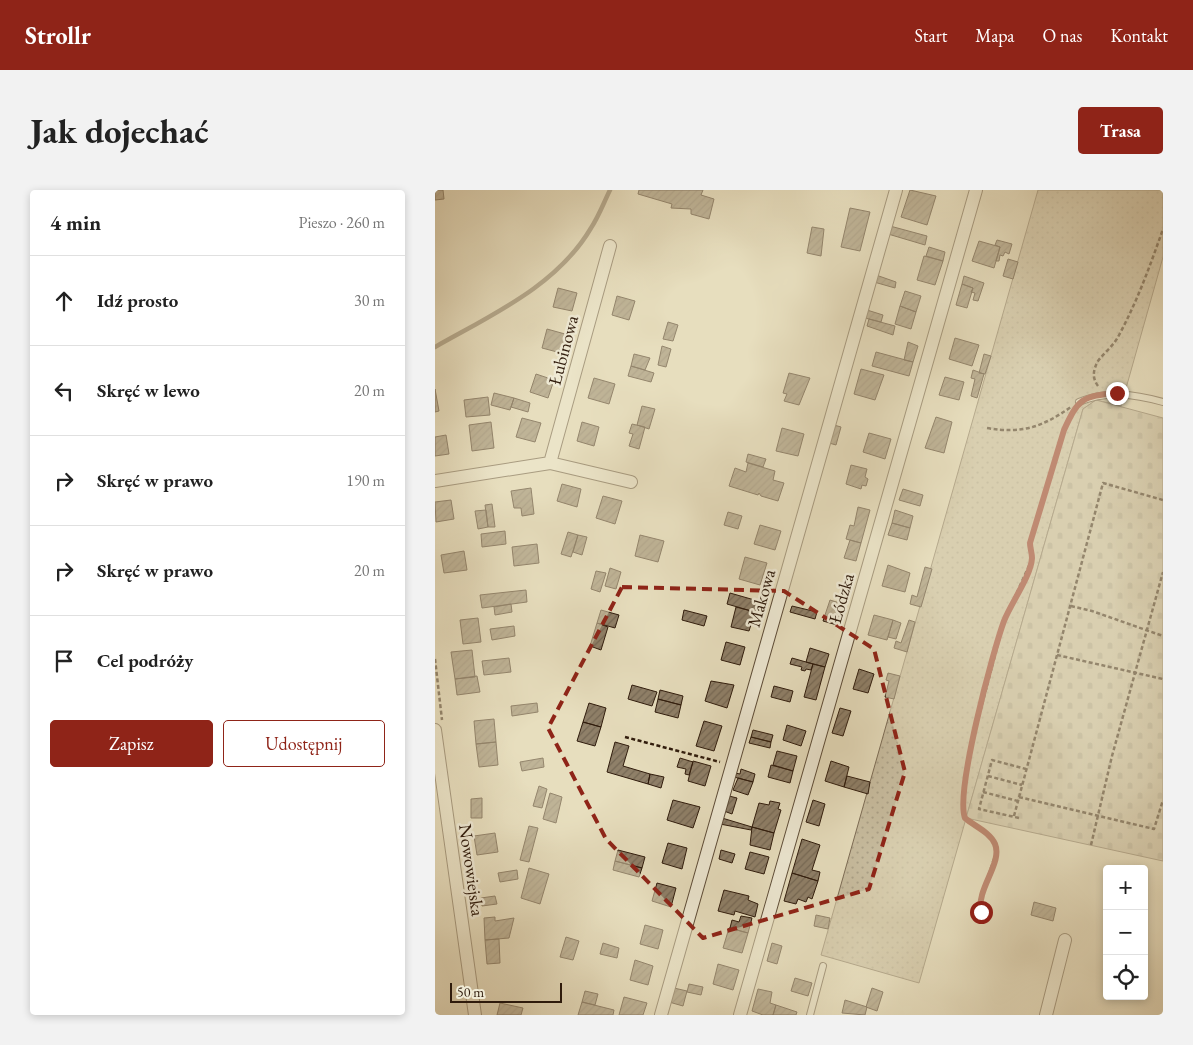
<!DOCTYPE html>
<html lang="pl">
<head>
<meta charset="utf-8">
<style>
  :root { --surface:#fff; --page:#f2f2f2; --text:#222; --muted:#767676; --line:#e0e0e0; --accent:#8f2418 }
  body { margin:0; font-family:"EB Garamond",serif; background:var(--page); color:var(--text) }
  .controls { position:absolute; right:15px; bottom:15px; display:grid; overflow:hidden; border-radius:5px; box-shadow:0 2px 8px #0003 }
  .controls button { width:45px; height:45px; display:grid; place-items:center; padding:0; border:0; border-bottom:1px solid var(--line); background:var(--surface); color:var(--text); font:25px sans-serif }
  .scale { position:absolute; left:15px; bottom:12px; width:112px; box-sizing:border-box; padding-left:5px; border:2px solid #2f1b0c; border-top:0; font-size:14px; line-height:18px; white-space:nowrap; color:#2f1b0c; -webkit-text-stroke:4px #efead5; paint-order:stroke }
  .stop { position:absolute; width:15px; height:15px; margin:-11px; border:4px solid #8f2418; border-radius:50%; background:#fff }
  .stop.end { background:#8f2418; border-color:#fff; box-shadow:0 1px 5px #0008 }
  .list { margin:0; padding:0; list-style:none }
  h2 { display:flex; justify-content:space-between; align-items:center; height:65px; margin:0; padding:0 20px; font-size:21px }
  h2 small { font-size:16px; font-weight:400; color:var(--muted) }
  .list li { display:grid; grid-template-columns:32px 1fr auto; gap:15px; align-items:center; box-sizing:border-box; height:90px; padding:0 20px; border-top:1px solid var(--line) }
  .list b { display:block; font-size:19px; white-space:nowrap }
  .list em { font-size:16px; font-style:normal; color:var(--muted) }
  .actions { display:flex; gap:10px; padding:15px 20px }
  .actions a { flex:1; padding:11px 0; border:1px solid var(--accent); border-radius:5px; text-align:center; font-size:18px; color:var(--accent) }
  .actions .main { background:var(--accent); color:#fff }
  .icon { flex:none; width:28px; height:28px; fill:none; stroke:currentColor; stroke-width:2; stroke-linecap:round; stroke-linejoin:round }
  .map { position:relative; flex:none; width:728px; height:825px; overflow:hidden; border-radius:5px }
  header { display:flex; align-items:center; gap:30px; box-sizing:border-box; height:70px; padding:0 25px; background:var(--accent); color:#fff }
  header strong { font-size:24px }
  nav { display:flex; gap:28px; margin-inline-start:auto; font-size:18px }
  .intro { display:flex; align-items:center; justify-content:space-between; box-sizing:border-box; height:120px; padding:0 30px }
  h1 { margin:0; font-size:35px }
  .button { padding:12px 22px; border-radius:5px; background:var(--accent); color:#fff; font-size:18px; font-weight:700 }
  main { display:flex; gap:30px; padding:0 30px }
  aside { flex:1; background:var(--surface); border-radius:5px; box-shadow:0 2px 8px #0003 }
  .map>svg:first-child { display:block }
  .grass { fill:url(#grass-dots); stroke:#7c6c56 }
  .cemetery { fill:url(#cemetery-stones); stroke:#7c6c56 }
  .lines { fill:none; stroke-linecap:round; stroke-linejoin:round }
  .stream { stroke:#786852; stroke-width:4.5 }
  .building { fill:url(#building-hatch); stroke:#2f1b0c }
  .lane-casing { stroke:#5d4c38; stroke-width:8 }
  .street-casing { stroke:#5d4c38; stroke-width:14 }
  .path { stroke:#2f1b0c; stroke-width:2.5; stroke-dasharray:4 2.5; stroke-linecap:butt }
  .lane { stroke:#efead5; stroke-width:6 }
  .street { stroke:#efead5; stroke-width:12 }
  .route { stroke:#8f2418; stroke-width:6 }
  .marked { fill:none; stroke:#8f2418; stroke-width:4; stroke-dasharray:10 6; stroke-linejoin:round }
  .labels { text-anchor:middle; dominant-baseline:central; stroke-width:5; stroke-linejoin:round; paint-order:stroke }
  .street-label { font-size:18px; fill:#2f1b0c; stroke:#efead5 }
</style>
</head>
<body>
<header>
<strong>Strollr</strong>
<nav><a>Start</a><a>Mapa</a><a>O nas</a><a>Kontakt</a></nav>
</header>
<div class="intro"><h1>Jak dojechać</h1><a class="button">Trasa</a></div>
<main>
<aside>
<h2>4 min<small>Pieszo · 260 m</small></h2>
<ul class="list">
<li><svg class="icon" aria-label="ahead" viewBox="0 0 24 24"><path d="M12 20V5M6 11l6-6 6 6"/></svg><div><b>Idź prosto</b></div><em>30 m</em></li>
<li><svg class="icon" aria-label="left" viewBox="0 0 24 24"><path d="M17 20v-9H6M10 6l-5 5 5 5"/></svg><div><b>Skręć w lewo</b></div><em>20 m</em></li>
<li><svg class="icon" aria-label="right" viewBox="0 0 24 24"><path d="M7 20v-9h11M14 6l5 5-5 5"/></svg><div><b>Skręć w prawo</b></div><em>190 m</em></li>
<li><svg class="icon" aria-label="right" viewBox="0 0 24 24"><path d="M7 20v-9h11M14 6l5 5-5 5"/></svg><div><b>Skręć w prawo</b></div><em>20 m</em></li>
<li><svg class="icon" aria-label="arrive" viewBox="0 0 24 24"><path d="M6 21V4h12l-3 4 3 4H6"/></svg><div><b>Cel podróży</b></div></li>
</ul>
<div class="actions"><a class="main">Zapisz</a><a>Udostępnij</a></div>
</aside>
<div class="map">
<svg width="728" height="825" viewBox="0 0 728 825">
  <defs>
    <pattern id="grass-dots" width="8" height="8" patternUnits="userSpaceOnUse" patternTransform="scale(1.25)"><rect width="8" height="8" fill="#c8bda0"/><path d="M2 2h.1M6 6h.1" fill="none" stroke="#aca289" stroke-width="1.8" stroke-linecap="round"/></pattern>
    <pattern id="cemetery-stones" width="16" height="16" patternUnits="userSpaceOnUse" patternTransform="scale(1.25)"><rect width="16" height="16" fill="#c8bda0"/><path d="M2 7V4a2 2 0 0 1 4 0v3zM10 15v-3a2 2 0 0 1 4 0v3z" fill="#aca289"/></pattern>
    <pattern id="building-hatch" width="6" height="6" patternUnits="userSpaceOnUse" patternTransform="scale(1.25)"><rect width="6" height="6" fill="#8f8069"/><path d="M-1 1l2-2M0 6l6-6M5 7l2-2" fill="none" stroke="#756855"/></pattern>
  </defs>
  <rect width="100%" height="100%" fill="#e7debe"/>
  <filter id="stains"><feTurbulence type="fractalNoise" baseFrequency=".004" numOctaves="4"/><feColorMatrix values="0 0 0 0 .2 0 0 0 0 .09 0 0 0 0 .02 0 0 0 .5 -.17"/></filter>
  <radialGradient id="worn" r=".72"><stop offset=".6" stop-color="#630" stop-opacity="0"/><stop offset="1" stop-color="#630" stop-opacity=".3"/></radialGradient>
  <path class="grass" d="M603,0H728V67L686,216L661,210L648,219L484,793L386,765Z"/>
  <path class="cemetery" d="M661,210L728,228V671L531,628L648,219Z"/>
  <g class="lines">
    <path class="stream" d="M0,157C56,125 122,96 156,38C164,26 169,12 175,0"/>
  </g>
  <path class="building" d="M0,0H8L9,9L0,10Z
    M204,0H268L266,5L279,9L274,29L256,24V19L236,18L237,14L203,4Z
    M475,0L501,6L492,35L466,27Z
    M415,18L435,22L425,61L406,57Z
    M455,36L492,46L490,55L453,44Z
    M377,37L389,39L386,66L372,63Z
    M562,50L577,54L574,64L570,62L568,66L565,65L564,71H561L565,57L560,55Z
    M544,51L565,57L559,78L537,71Z
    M494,57L510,62L508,71L491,66Z
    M489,66L508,71L500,95L482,90Z
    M573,69L583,72L578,89L568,86Z
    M441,85L461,92L460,98L439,92Z
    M529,86L549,93L543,111L538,110L540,103L536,102L538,98L527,94Z
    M527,94L538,98L532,118L521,115Z
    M123,98L142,103L137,121L118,117Z
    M470,101L486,106L481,122L465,116Z
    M182,106L200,111L194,130L177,125Z
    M465,116L481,122L476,139L460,134Z
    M432,120L448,125L446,132L430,128Z
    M434,129L460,136L458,145L432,136Z
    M233,132L243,135L238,151L228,149Z
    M112,139L130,144L126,163L107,158Z
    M520,148L544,155L537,176L514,169Z
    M473,152L483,156L478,172L469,170Z
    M227,156L236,159L231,177L223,175Z
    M441,162L478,172L474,186L437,176Z
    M199,164L215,168L210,180L196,176Z
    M549,164L556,166L550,184L544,183Z
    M196,176L219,183L216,192L193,186Z
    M426,179L449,185L440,210L419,204Z
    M538,180L549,184L542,208L536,206L540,189L536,188Z
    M354,183L375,188L364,215L349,211L352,204L348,203Z
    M101,184L119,190L113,208L95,202Z
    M510,187L529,192L524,210L504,205Z
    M159,188L180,194L174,214L153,208Z
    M0,199L4,221L0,222Z
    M59,203L79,208L75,220L56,215Z
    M53,207L55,225L31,227L29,210Z
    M79,208L95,213L93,222L76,217Z
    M207,216L220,219L214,239L202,235Z
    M501,227L517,232L509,263L490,258Z
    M87,228L106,233L100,252L81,247Z
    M56,232L59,258L37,261L34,235Z
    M147,232L164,237L159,256L142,251Z
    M197,234L210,237L204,259L194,256L198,244L194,243Z
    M399,235L406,237L401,255L394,253Z
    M347,238L369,244L363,266L341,261Z
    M434,243L456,249L450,269L428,262Z
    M11,245L14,264L0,266V247Z
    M313,264L331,269L328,277L311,272Z
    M313,273L340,281L338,290L349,293L343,311L326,306L324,303L323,305L294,296L300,278L311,282Z
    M416,275L432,279L430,287L433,289L431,296L427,295L426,299L411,294Z
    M127,294L146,299L142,317L122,311Z
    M96,298L99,324L87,326L86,318H79L76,301Z
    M468,299L488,305L485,316L464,310Z
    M168,306L187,311L180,334L161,328Z
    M16,310L19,329L1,332L0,312Z
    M57,314L60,337H53L50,315Z
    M423,317L435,320L426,353L411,349L415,335L419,336Z
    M51,320L53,337L43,339L40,321Z
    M460,320L478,326L475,338L457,333Z
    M293,322L307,326L303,339L289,335Z
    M457,333L475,338L472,350L453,345Z
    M325,335L346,341L340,360L319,354Z
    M70,341L71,354L47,357L46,344Z
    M133,342L143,345L136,367L126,364Z
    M143,345L152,347L147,365L138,362Z
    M205,345L229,351L223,372L200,366Z
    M415,350L426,353L421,371L409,368Z
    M102,354L104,373L79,376L77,357Z
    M29,361L32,380L9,383L6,365Z
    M310,367L332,373L325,395L304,389Z
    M453,375L475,383L470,402L447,396Z
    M490,377L497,379L486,417L475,414L477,405L482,407Z
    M175,378L186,382L181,399L170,396Z
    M161,381L171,383L165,402L156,399Z
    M91,400L92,412L47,418L45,405Z
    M295,403L323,411L320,422L292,414Z
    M395,410L408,414L402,435L388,431Z
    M76,414L77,422L60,425L59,417Z
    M357,416L382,422L380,429L355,422Z
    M301,417L320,422L314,441L296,437Z
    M166,420L184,425L180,438L162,433Z
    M249,420L272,426L269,436L247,430Z
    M439,425L458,430L452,450L433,445Z
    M43,428L46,452L28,454L25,430Z
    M458,430L466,433L461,449L453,447Z
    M474,430L480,432L472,462L459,458L461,451L466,453Z
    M162,433L173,437L166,460L155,456Z
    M79,436L80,446L57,450L55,439Z
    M291,452L310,457L305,475L286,470Z
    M375,458L394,464L390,477L371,472Z
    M37,460L40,487L20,489L16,462Z
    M74,468L76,482L49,485L47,471Z
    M357,468L378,474L376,480L371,479L370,481L366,480L367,477L355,474Z
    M378,474L390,477L381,510L369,507Z
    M424,479L439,484L433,503L418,499Z
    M453,483L465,486L459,509L450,507L454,491L451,490Z
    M42,486L45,502L22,505L20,489Z
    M276,491L299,495L292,518L270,511Z
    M197,495L222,502L217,516L193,509Z
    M339,496L358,501L355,512L336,507Z
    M225,500L248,506L246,515L223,509Z
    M223,509L246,515L243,528L220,522Z
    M102,513L103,522L77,526L76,516Z
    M154,513L171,518L166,537L148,532Z
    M405,518L416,521L408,546L397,543Z
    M59,529L61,552L41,554L39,531Z
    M269,531L287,536L279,561L261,556Z
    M148,532L166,537L160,556L142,551Z
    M352,535L371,541L366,556L348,550Z
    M318,540L338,545L336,552L316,547Z
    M316,547L336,552L335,558L314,553Z
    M61,552L63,575L44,577L41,554Z
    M180,552L194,556L188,576L215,584L213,594L172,582Z
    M342,561L362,566L358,581L338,575Z
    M108,568L109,577L87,581L85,572Z
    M245,568L258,572L254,585L250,584L251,579L242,577Z
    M258,571L276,576L270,596L253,591Z
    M396,571L414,577L409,597L390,591Z
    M336,575L358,581L355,593L333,587Z
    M306,579L320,584L318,592L299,587L300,583L305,584Z
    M215,584L229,587L226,598L213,594Z
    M412,586L435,592L433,604L409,597Z
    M303,588L318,592L313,605L298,600Z
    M104,596L112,599L107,618L98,616Z
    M115,603L127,607L121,633L108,629Z
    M294,606L302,608L297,624L289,621Z
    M47,608V628H36V609Z
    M238,610L265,617L258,638L232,630Z
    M378,610L390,614L384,636L371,632Z
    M335,611L345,613L343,619L346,620L339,643L317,637L324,613L334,615Z
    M287,628L317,637L316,640L285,634Z
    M94,636L103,638L94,672L85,670Z
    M317,637L339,643L335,660L315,655Z
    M60,643L63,662L42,665L39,646Z
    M367,649L385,655L377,680L385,682L383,691L357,683Z
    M233,653L252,658L247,679L227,673Z
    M183,660L210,667L207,678L180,671Z
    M286,660L300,664L297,673L284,669Z
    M315,662L334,667L329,684L310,679Z
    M180,671L207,678L204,687L178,680Z
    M94,678L114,684L105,714L86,708Z
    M82,680L83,689L65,692L63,683Z
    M357,683L383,691L377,709L373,707L371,712L363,709L361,714L349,711Z
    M222,693L241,698L236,717L217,711Z
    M289,700L314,706L313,710L323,714L320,727L300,721L299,725L283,721Z
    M60,706L62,714L47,716L46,708Z
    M599,712L621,718L618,731L596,725Z
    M381,725L395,728L393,739L379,736Z
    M306,726L317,728L313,743L295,738L297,730L304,732Z
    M60,727V731L79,728L74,748L50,750L49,728Z
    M210,735L228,740L223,759L205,754Z
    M294,738L313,743L307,763L288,758Z
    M131,747L144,751L138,770L125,767Z
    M64,749L65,773L52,774L50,750Z
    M168,753L184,758L182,768L165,764Z
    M337,753L347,756L342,774L332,771Z
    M200,770L218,776L213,795L195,790Z
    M283,774L304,780L298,800L278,794Z
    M360,788L377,793L373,806L356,801Z
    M254,794L268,797L266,805L252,802Z
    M239,798L252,801L248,816L234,812Z
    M437,798L448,802L442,821L431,817Z
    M323,799L337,802L335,813L341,815L338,825H328L317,821Z
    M150,801L163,804L160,815L147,812Z
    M189,807L212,813L208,825H184Z
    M410,810L432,817L430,825L407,823Z
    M147,812L179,820L178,825H143Z
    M65,813L88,818L86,825H62Z
    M341,815L362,822L361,825H338Z"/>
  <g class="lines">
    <defs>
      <path id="lane" d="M644,212C672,200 699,204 728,212
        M375,825L388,776"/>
      <path id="street" d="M115,273L175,56
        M0,291L115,273L196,292
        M0,540L40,825
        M226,825L461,0
        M305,825L541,0
        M611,825L630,750"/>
    </defs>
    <use href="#lane" class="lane-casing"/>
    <use href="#street" class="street-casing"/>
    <path class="path" d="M663,196C657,188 658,180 663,171C669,163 678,156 683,147C702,112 715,76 728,39
      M552,238C588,244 607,237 636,217
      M636,416L657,421L728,446
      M622,465L728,489
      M0,469L7,530
      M190,547L285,572
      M553,586L587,595
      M548,602L583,611
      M584,607L719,639L728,610
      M579,626L668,293L728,310
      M584,628L544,619L557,570L591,579
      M656,655L677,566L728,382
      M546,722L544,713L561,663L560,654L556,648L530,628L528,623L529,602L533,568L569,431L597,369L595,353L629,240L639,219"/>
    <use href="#lane" class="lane"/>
    <use href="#street" class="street"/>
  </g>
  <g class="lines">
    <path class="route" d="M546,722C541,699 568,673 560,654C555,642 539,636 530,628C520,602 558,461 569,431C576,413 596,386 597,368C597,363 595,358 595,353L629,240C643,209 647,206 682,203"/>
  </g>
  <path d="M0 0H728V825H0ZM187,397L349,401L439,459L470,582L434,699L268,748L171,649L113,538Z" fill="#e7debe" fill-opacity=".55" fill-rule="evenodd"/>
  <path class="marked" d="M187,397L349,401L439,459L470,582L434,699L268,748L171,649L113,538Z"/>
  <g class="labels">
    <g class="street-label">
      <text transform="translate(128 160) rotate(-75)">Łubinowa</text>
      <text transform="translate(326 408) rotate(-74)">Makowa</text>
      <text transform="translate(406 408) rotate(-74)">Łódzka</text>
      <text transform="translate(37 680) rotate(82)">Nowowiejska</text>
    </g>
  </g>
  <rect width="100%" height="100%" filter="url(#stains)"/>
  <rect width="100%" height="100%" fill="url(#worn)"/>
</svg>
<div class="controls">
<button>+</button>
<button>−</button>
<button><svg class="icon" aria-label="locate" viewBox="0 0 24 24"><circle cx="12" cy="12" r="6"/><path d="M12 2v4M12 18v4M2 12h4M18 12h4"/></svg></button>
</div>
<div class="scale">50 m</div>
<div class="stop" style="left:546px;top:722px"></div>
<div class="stop end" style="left:682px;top:203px"></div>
</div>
</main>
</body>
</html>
